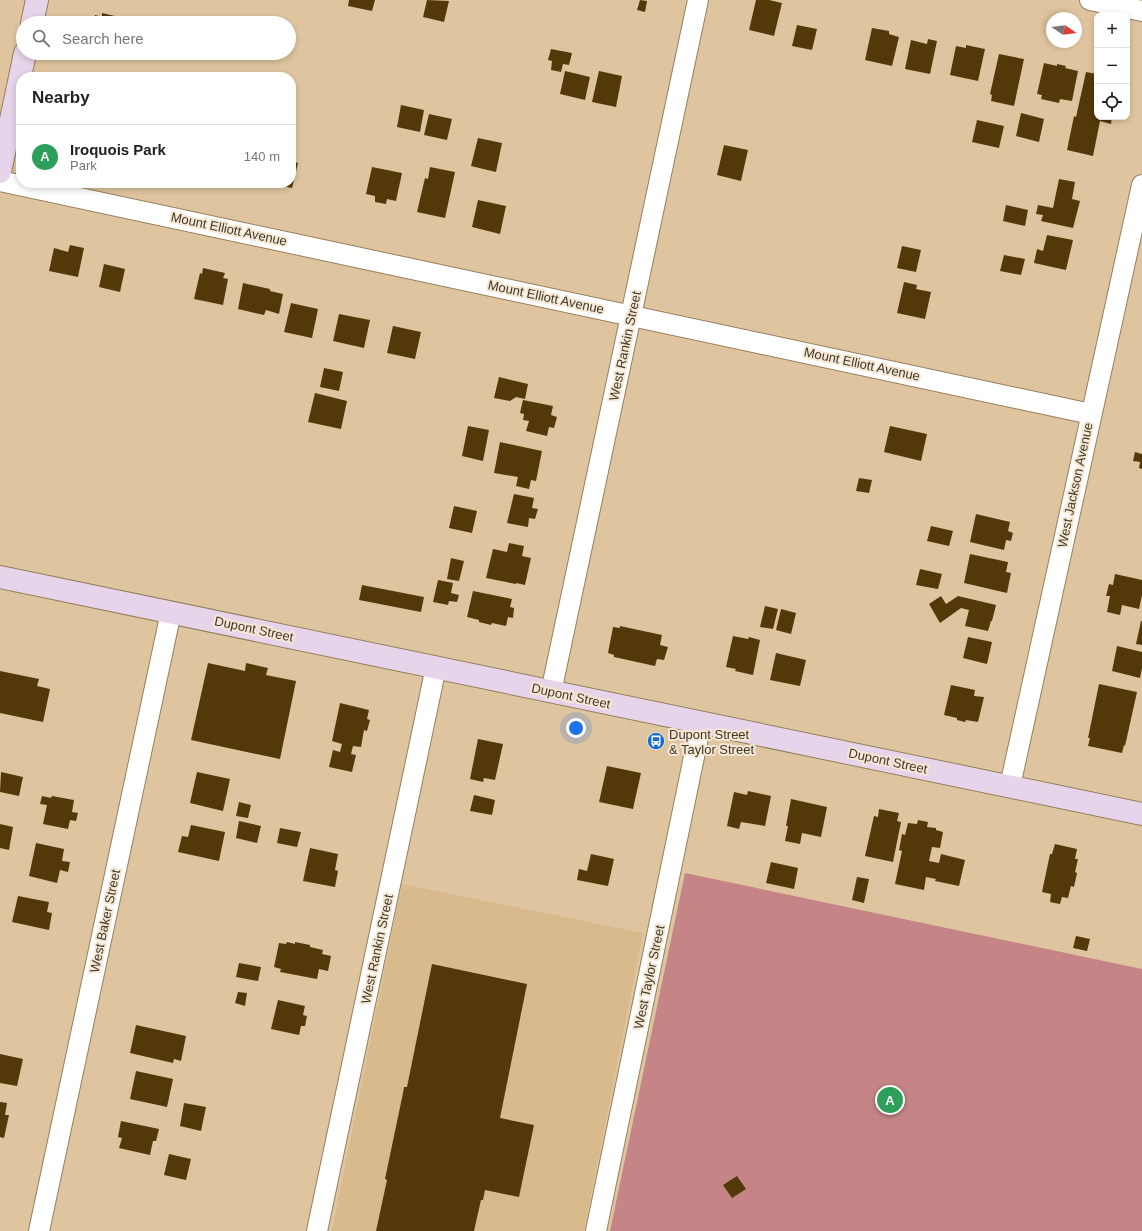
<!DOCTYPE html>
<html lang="en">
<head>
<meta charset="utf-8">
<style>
  :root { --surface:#fff; --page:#f6f6f6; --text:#222; --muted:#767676; --line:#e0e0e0; --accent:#2563eb }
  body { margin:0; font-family:Helvetica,sans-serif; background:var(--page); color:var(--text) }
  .controls { position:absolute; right:12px; top:12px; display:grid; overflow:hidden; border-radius:8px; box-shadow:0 2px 6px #0003 }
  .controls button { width:36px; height:36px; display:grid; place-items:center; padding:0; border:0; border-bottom:1px solid var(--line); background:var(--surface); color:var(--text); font:20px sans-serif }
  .compass { position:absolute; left:1046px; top:12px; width:36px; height:36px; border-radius:50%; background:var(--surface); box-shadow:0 2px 6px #0003; rotate:103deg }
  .you { position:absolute; left:576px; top:728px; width:14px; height:14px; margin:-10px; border:3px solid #fff; border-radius:50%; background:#1a73e8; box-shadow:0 0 0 6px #1a73e833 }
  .badge { display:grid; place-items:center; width:26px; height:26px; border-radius:50%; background:var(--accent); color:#fff; font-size:13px; font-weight:700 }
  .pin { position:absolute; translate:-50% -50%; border:2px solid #fff; box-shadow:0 1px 4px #0006 }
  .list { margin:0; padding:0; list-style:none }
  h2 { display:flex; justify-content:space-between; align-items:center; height:52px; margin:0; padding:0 16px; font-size:17px }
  h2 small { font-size:13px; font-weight:400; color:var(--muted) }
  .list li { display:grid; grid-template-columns:26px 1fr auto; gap:12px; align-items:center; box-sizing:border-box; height:64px; padding:0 16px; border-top:1px solid var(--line) }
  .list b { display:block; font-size:15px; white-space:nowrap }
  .list p { margin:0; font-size:13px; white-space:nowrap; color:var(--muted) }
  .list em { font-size:13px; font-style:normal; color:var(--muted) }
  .icon { flex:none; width:22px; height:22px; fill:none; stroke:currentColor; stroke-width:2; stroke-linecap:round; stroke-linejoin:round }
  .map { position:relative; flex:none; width:1142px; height:1231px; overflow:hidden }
  .search { position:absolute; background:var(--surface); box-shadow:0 2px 6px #0003; left:16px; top:16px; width:280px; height:44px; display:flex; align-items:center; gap:10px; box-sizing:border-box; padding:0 14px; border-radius:22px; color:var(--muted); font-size:15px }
  .panel { position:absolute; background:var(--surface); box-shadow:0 2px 6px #0003; left:16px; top:72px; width:280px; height:116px; border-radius:16px }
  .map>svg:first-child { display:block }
  .built { fill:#d8ba8d }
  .green { fill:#c58587 }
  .building { fill:#53390a }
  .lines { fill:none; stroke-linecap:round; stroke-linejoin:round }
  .street-casing { stroke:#967f5b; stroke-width:22 }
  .secondary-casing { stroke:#967f5b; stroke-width:24 }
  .street { stroke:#fff; stroke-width:20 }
  .secondary { stroke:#e6d4eb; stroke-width:22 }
  .labels { text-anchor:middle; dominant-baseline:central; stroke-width:4; stroke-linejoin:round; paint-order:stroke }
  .street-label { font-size:13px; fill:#413727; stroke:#f5e8d5 }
  .poi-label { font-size:13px; fill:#413727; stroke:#f5e8d5; text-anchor:start }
</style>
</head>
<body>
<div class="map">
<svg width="1142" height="1231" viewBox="0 0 1142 1231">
  <rect width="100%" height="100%" fill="#dfc59f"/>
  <path class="built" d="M402,884L643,933L584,1231H332Z"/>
  <path class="green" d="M685,873L1142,969V1231H610Z"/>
  <path class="building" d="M349,0H375L372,11L348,6Z
    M427,0L449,1L444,22L423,17Z
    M640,0L647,1L645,12L637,10Z
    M756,0H769L782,3L774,36L749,30Z
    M102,13L132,20L131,23H93L95,15L102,17Z
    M797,25L817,29L812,50L792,46Z
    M872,28L889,31V34L899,37L892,66L865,60Z
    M928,39L937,41L930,74L905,69L911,40L927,44Z
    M966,45L985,49L978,81L950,75L956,46L966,48Z
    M551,49L572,53L569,65L563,64L561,72L551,70L552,61L548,60Z
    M999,54L1024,59L1014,106L991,101L992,95L990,94Z
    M1044,63L1057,66V64L1066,66L1065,68L1078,71L1072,101L1060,99L1059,103L1041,99L1042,95L1037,94Z
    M565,71L590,77L585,100L560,94Z
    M599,71L622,76L616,107L592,102Z
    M1086,72L1097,74V117H1112L1111,124L1100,121L1093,156L1067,150L1074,116L1076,117Z
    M401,105L424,110L420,132L397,127Z
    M1021,113L1044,119L1039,142L1016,136Z
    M429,114L452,119L447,140L424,135Z
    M977,120L1004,126L999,148L972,142Z
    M478,138L502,143L496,172L471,166Z
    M724,145L748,150L741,181L717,175Z
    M291,161L298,163L292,188L273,184L291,183Z
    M372,167L402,173L396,201L387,199L386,204L375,202V196L366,194Z
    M430,167L455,172L445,218L417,212L425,178L428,179Z
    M1059,179L1075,182L1072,199L1080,201L1073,228L1041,221L1043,215L1036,214L1038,205L1053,208Z
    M478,200L506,206L500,234L472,227Z
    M1006,205L1028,210L1025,226L1003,221Z
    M1047,235L1073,240L1066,270L1034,263L1037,249L1043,251Z
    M70,245L84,248L78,277L49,271L54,248L68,252Z
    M902,246L921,250L916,272L897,268Z
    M1004,255L1025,259L1021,275L1000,271Z
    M104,264L125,269L120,292L99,287Z
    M203,268L225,273L223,278L228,279L223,305L194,299L200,273L202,274Z
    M904,282L917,285L916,289L931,292L925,319L897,313Z
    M243,283L270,289V291L283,294L279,314L266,310L264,315L238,309Z
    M291,303L318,309L312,338L284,332Z
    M339,314L370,320L364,348L333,341Z
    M393,326L421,332L415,359L387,353Z
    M324,368L343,372L339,391L320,387Z
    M499,377L528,384L525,399L516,397L510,401L494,398Z
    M315,393L347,401L341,429L308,422Z
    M523,400L553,406L551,415L557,417L554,428L549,427L547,436L526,431L529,421L523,420L524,414L520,413Z
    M468,426L489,430L483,461L462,456Z
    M890,426L927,434L921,461L884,452Z
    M500,442L542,451L536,481L531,480L529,489L516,486L518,477L494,473Z
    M1135,452L1142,454V469L1139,468L1140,462L1133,461Z
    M859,478L872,480L869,493L856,491Z
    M514,494L534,498L532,508L538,509L535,519L529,518L528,527L507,523Z
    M454,506L477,511L472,533L449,528Z
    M976,514L1010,522L1008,531L1013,533L1011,541L1006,540L1004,550L970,542Z
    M931,526L953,531L949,546L927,541Z
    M509,543L524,546L522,556L531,558L525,585L516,583V584L486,578L493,549L507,552Z
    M970,554L1008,562L1006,572L1011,573L1007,593L964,583Z
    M451,558L464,561L459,581L447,579Z
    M920,569L942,574L938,589L916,585Z
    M1115,574L1142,580V595L1139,609L1122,605L1120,615L1107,612L1110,596H1106L1109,584L1113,585Z
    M438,580L453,583L451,593L459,595L457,602L449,601L448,605L433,602Z
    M362,585L424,597L421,612L359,600Z
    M473,591L512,599L510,607L514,608L513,618L508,617L506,626L492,623L491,625L479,622V620L467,617Z
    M941,596L946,604L958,596L996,605L992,621H991L988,631L965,626L969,610L961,608L940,623L929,604Z
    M765,606L778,609L773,629L760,627Z
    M781,609L796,613L791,634L776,630Z
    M1141,621H1142V645L1136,644Z
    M620,626L662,635L660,645L668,647L664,660L657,659L655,666L614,657V655L608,653L613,627L620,628Z
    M733,636L748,639L749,637L760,640L753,675L735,671L736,669L726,667Z
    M968,637L992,642L987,664L963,658Z
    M1117,646L1142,652V668L1140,678L1112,671Z
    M776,653L806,660L800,686L770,680Z
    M208,663L245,671L246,663L259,666L268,668L266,675L296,681L280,759L191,740Z
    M0,671L39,679L37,686L50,689L43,722L0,713Z
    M1099,684L1137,692L1125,746L1124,745L1122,753L1088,746L1090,738H1088Z
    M951,685L975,690L974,696L984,697L978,722L966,720L965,722L957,720V718L944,715Z
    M340,703L369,710L367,719L370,720L367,731L364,730L361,747L353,746L351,754L356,755L352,772L329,767L333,750L340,752L342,744L332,741Z
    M478,739L503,744L495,780L484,778L483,782L470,779Z
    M607,766L641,773L633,809L599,802Z
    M1,772L23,777L19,796L0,792Z
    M197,772L230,779L223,811L190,803Z
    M748,791L771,796L765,826L741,822L739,829L727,826L734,792L747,795Z
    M474,795L495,800L492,815L470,811Z
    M42,796L51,798L52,796L74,800L72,812L78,813L76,821L70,820L68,829L43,824L47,805L40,804Z
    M791,799L827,807L821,837L802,833L800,844L785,841L788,826H786Z
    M239,802L251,805L248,818L236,816Z
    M879,809L899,813L897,821L901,822L893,862L865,856L874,816L878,817Z
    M918,820L928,822L927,827L936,828V830L943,832L940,848L932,847L929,861L939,863L941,854L965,860L959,886L935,881L936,879L926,877L924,890L895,884L902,851L899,850L902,834L905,835L908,823L917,824Z
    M239,821L261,826L257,843L236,838Z
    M0,824L13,827L9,850L0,848Z
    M191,825L225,832L219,861L178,852L182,836L188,837Z
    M280,828L301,832L297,847L277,843Z
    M36,843L64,849L62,861L70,862L68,872L60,870L57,883L29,876Z
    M1055,844L1077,849L1075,859H1078L1075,872L1077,873L1074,887L1071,886L1068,898L1062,897L1060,904L1050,902L1051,894L1042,892L1050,854H1052Z
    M310,848L338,854L335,870L338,871L335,887L303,881Z
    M591,854L614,859L608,886L577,880L579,869L587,871Z
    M771,862L798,868L794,889L766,883Z
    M857,877L869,879L864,903L852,900Z
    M18,896L49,902L47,912L52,913L49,930L12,922Z
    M1076,936L1090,939L1087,951L1073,948Z
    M287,942L295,944V942L310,945V947L323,950L322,954L331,956L328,971L319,969L317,979L280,972L281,969L274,967L279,943L286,944Z
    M239,963L261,967L258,981L236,977Z
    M432,964L527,984L500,1118L534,1125L519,1197L485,1190L483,1200H481L474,1231H376L387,1180L385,1179L403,1093L404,1087H407Z
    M238,992L247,993L245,1006L235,1003Z
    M278,1000L305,1006L303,1015L307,1016L305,1026H301L299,1035L271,1029Z
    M136,1025L186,1036L181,1061L174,1059L173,1063L130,1053Z
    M0,1054L23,1059L17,1086L0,1083Z
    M136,1071L173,1079L167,1107L130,1099Z
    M0,1102L7,1103L5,1115H9L4,1138L0,1137Z
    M184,1103L206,1107L201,1131L180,1126Z
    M121,1121L159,1129L156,1141H153L150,1155L119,1148L122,1138L118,1137Z
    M169,1154L191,1159L186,1180L164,1175Z
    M737,1176L746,1189L732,1198L723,1185Z"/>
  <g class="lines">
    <defs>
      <path id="street" d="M1090,0L1142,11
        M0,181L1091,414
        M551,692L698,0
        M1010,786L1142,185
        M39,1231L171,612
        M317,1231L436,667
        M596,1231L701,723"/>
      <path id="secondary" d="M32,23L37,0
        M0,172L25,53
        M0,577L1142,814"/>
    </defs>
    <use href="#street" class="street-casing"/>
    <use href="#secondary" class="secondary-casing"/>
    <use href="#street" class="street"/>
    <use href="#secondary" class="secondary"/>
  </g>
  <defs>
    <symbol id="bus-disc" viewBox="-11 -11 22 22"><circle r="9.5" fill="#166ad4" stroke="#f5e8d5"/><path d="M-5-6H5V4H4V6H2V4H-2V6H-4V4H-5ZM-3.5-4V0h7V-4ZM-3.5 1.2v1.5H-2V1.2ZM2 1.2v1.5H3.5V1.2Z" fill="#fff"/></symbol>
  </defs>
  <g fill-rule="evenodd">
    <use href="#bus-disc" x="646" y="731" width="20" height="20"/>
  </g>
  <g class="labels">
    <g class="street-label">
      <text transform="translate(229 229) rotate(12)">Mount Elliott Avenue</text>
      <text transform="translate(546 297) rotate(12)">Mount Elliott Avenue</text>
      <text transform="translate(625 346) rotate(-78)">West Rankin Street</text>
      <text transform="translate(862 364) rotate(12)">Mount Elliott Avenue</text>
      <text transform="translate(1075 485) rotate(-78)">West Jackson Avenue</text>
      <text transform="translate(254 629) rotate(12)">Dupont Street</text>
      <text transform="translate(571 696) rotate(12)">Dupont Street</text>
      <text transform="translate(888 761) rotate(12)">Dupont Street</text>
      <text transform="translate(105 921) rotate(-78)">West Baker Street</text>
      <text transform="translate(377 949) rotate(-78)">West Rankin Street</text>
      <text transform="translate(649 977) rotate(-78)">West Taylor Street</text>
    </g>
    <g class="poi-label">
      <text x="669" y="734">Dupont Street<tspan x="669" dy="15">&amp; Taylor Street</tspan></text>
    </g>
  </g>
</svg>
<div class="controls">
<button>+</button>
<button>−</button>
<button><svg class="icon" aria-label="locate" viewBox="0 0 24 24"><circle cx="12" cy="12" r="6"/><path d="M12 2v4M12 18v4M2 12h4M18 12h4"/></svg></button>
</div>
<svg class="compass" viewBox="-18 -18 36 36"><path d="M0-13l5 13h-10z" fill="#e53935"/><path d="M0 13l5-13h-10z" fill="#767676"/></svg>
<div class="you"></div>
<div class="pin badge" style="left:890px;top:1100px;background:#2e9e5b">A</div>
<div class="search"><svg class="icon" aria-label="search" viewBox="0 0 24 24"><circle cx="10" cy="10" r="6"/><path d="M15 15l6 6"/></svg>Search here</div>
<section class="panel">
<h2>Nearby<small></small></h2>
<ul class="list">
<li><span class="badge" style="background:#2e9e5b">A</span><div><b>Iroquois Park</b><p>Park</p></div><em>140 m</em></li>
</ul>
</section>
</div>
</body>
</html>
